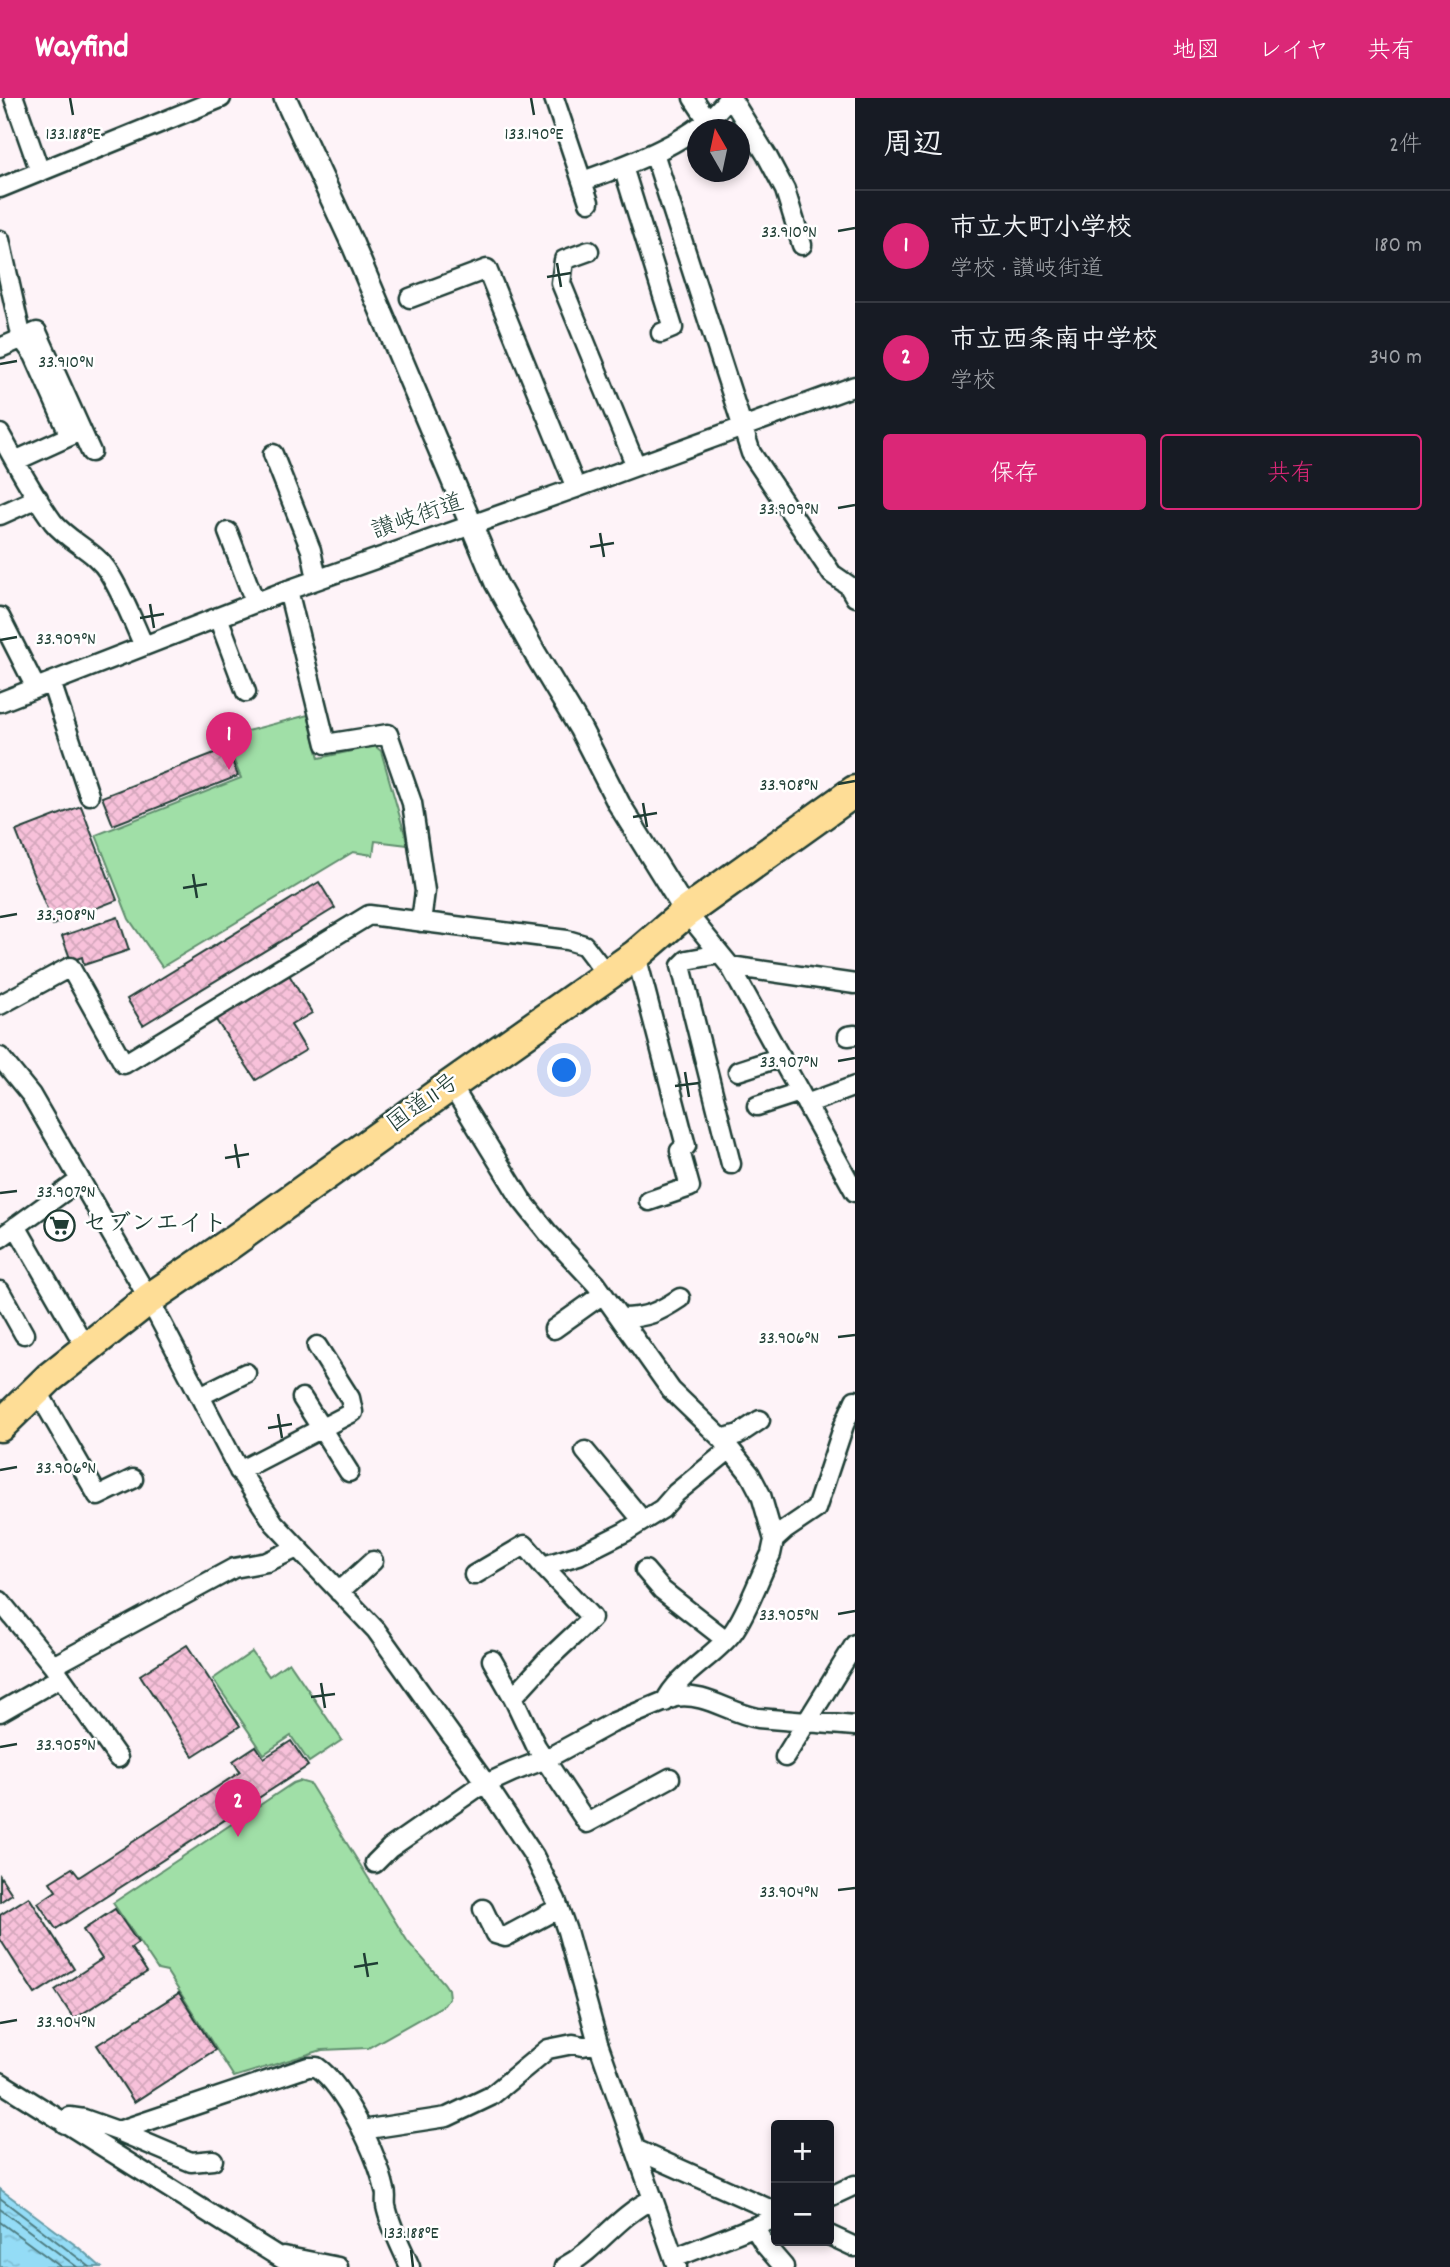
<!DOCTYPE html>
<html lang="ja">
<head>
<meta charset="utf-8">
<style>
  :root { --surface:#171b24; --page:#20242c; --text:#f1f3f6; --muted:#9ea1a6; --line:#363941; --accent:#db2777 }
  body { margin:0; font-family:Dekko,"Klee One",sans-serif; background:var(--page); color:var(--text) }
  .controls { position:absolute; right:21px; bottom:21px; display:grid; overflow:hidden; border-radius:7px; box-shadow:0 4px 10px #0003 }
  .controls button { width:63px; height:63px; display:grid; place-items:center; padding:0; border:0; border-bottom:2px solid var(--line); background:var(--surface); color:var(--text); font:35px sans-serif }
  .compass { position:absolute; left:687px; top:21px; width:63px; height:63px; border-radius:50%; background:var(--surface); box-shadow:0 4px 10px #0003; rotate:351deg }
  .you { position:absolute; left:565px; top:973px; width:24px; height:24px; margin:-18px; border:5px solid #fff; border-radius:50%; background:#1a73e8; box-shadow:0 0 0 10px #1a73e833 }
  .badge { display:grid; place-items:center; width:46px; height:46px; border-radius:50%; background:var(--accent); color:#fff; font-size:23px; font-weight:700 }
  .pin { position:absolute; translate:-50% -58px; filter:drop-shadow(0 2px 4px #0008) }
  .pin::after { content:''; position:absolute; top:37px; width:24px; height:21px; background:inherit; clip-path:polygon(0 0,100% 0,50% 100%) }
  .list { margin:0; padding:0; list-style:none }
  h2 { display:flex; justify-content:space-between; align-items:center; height:91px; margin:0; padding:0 28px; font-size:30px }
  h2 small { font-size:23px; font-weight:400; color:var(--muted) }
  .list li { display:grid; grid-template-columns:46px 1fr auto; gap:21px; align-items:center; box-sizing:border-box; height:112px; padding:0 28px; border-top:2px solid var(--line) }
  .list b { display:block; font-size:26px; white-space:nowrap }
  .list p { margin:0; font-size:23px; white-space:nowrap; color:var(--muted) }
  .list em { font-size:23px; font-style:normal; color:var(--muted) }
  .actions { display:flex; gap:14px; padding:21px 28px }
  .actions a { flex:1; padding:16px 0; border:2px solid var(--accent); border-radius:7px; text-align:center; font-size:24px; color:var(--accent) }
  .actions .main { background:var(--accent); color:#fff }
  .map { position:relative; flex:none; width:855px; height:2169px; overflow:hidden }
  header { display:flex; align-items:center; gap:42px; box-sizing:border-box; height:98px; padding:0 35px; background:var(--accent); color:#fff }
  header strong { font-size:33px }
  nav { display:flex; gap:38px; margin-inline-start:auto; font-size:24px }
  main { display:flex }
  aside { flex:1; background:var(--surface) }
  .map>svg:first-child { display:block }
  .pitch { fill:#a0dfa7; stroke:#608e6e; stroke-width:2 }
  .water { fill:url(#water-ripples); stroke:#659ca8; stroke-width:2 }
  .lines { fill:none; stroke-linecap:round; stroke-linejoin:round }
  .shore { stroke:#4e7d82; stroke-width:2 }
  .building { fill:url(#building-cross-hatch); stroke:#1f3d34; stroke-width:2 }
  .minor-casing { stroke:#1f3d34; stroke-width:23 }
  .tertiary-casing { stroke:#1f3d34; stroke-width:26 }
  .trunk-casing { stroke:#1f3d34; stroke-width:35 }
  .minor { stroke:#fff; stroke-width:18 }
  .tertiary { stroke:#fff; stroke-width:21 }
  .trunk { stroke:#fedd96; stroke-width:30 }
  .ticks { fill:none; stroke:#1f3d34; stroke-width:2.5 }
  .labels { text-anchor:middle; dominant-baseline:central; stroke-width:5; stroke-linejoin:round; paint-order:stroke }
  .street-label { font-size:24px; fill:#1f3d34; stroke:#fff }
  .poi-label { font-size:24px; font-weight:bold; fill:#1f3d34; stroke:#fff; text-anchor:start }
  .ticks-label { font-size:18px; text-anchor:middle; fill:#1f3d34; stroke:#fff; stroke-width:5; stroke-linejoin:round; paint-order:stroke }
</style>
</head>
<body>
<header>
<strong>Wayfind</strong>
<nav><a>地図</a><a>レイヤ</a><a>共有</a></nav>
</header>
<main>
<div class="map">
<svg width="855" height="2169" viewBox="0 0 855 2169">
  <defs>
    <pattern id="water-ripples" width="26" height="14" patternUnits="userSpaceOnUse" patternTransform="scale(1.75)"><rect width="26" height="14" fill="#94dcf6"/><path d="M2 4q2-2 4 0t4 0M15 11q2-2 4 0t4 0" fill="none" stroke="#7fbed4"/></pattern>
    <pattern id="building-cross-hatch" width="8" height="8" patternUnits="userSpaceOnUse" patternTransform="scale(1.75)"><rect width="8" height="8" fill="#f8c1da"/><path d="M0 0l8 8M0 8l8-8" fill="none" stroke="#d4a7bc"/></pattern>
  </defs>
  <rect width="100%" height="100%" fill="#fef3f8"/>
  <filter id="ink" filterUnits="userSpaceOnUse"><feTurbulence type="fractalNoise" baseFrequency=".0143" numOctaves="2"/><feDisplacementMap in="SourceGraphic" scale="14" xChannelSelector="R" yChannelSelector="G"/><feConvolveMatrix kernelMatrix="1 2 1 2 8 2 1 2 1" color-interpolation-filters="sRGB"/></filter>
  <g filter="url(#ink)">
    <path class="pitch" d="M308,617L319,660L375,648L381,653L408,747L375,743L373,757L353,754L162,869L129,821L96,737L241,680L224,639Z
      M252,1554L269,1578L289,1564L342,1642L309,1664L291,1638L264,1656L213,1581Z
      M299,1683L310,1686L408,1844L444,1885L448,1891L449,1900L444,1907L368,1950L322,1952L234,1979L167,1874L158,1872L113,1805L293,1685Z"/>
    <path class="water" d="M0,2091L78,2149L101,2169H0Z"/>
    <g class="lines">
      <path class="shore" d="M0,2100L90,2169
        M0,2111L77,2169
        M0,2124L61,2169"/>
    </g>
    <path class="building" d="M227,650L238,678L113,727L102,699Z
      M81,708L117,802L53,827L16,733Z
      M319,784L335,810L143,927L127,901Z
      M118,819L129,852L84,867L82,859L71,863L62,838Z
      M288,875L312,915L291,927L306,952L256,982L214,919Z
      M187,1547L240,1628L193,1658L140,1577Z
      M291,1643L308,1668L56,1831L38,1805L56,1793L50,1784L72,1770L79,1779L240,1674L233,1663L256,1648L264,1660Z
      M0,1778L12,1796L0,1804Z
      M29,1799L74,1871L35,1896L0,1841V1817Z
      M115,1811L138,1845L131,1850L147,1874L74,1921L55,1892L102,1861L83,1832Z
      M179,1895L215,1952L134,2004L97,1947Z"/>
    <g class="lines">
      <defs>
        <path id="minor" d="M14,0L40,74
          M554,0L589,104
          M693,0L707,21
          M731,0L767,58L785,92L802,147
          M654,55L751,355L832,476L848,487L855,499
          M623,69L673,230L661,235
          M583,83C628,67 700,41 728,0
          M0,90L221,0
          M0,142L22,241L34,257L70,338L15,363
          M589,153L564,162L561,185L636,368
          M410,200L487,171L576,390
          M0,250L37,234L91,354
          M0,336C16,365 33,397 53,424C69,444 96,453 109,475C123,497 133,524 144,548
          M273,356L311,452L317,481
          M0,417L38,400
          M228,434L255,504
          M288,492L326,646L388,636L412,705L425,793L421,824
          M0,519L36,590
          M218,519L246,594
          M51,584L89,697
          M0,604L288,492L576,390L855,288
          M686,814L730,868L855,1094
          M720,856L687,862L681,868L731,1066
          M636,857L686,1048L680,1053L690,1089L649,1103
          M730,868L855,886
          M0,907L70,869L124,966L369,817L567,842L584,847L607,877
          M848,938L855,937
          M0,959L31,997L149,1201L237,1369L274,1425L376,1532L486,1686L534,1758L556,1802L567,1833L598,1945L677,2169
          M738,973L781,959
          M451,987L521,1101L548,1135L596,1186L671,1292L722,1341L750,1376L761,1397L774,1442
          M806,1006L855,988
          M757,1008L800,994
          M16,1128L86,1250
          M0,1140L80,1082
          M0,1193L24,1236
          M621,1220C647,1220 659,1214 680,1200
          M554,1231L603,1196
          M37,1292L98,1398L133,1381
          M200,1298L246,1275
          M302,1300L349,1374
          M722,1341L739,1336L760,1322
          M585,1353L643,1423
          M239,1373L353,1314L350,1300L317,1248
          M543,1468L592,1520L546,1563L513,1599L536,1648L587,1725L670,1680
          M645,1472L662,1492L726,1542
          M474,1477L525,1447L543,1468L579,1457L625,1434L662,1411L676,1395L730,1351
          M339,1494L373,1463
          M0,1503L53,1568L118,1660
          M492,1562L513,1599
          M53,1568L234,1470L267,1464L297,1450
          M665,1604C678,1576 714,1559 733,1534C747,1515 760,1478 771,1456L774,1442L785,1432L816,1411L844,1327L855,1302
          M0,1614L61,1579
          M785,1659L855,1546
          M375,1765L390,1750L475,1691L512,1674L546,1661L612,1625L675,1599C705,1594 729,1615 758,1620L855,1628
          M483,1811L495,1836L505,1839L559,1810
          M0,1984L295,2169
          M65,2026L70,2019L84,2021L118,2033L191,2064L213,2062
          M362,2032L447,2019L491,1998L548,1951L573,1946L583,1948L598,1945
          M118,2033L308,1969H317C346,1990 377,2057 385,2092C387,2097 385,2102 386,2108C390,2128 402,2150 410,2169
          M635,2051L776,2114
          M829,2099L855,2087
          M754,2129L765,2147L784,2169
          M829,2137L855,2149
          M283,2158L338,2169
          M674,2160L776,2120
          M564,2169C598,2151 617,2118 653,2101"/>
        <path id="tertiary" d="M285,0L353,147L496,485L536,557L580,630L619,706L686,814"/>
        <path id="trunk" d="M0,1328L49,1280L149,1201L228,1147L451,987L636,857L686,814L855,693"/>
      </defs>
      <use href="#minor" class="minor-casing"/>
      <use href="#tertiary" class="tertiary-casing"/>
      <use href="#trunk" class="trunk-casing"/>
      <use href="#minor" class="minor"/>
      <use href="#tertiary" class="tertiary"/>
      <use href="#trunk" class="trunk"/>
    </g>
  </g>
  <path class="ticks" d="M70,0L73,17M531,0L534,17M838,133L855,130M557,165L561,189M547,179L571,175M0,266L17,263M838,410L855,407M600,435L604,459M590,449L614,445M150,506L154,530M140,520L164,516M0,542L17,539M838,686L855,683M643,705L647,729M633,719L657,715M193,776L197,800M183,790L207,786M0,819L17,816M838,963L855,960M685,974L689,999M675,988L699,985M235,1046L239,1070M225,1060L249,1056M0,1095L17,1093M838,1239L855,1237M278,1316L282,1340M268,1330L292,1326M0,1372L17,1369M838,1516L855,1513M321,1585L325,1610M311,1599L335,1596M0,1649L17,1646M838,1792L855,1790M364,1855L368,1879M354,1869L378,1865M0,1925L17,1922M411,2152L413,2169"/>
  <defs>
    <symbol id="supermarket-ring" viewBox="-11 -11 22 22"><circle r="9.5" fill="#fff" stroke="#1f3d34" stroke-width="1.5"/><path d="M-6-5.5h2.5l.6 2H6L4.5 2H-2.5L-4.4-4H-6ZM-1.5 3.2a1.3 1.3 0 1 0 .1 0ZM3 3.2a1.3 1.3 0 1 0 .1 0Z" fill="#1f3d34"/></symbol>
  </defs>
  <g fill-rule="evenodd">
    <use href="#supermarket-ring" x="42" y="1110" width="35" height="35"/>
  </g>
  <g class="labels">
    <g class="street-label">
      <text transform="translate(418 420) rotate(-19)">讃岐街道</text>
      <text transform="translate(424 1006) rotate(-36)">国道11号</text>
    </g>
    <g class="poi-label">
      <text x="83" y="1127">セブンエイト</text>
    </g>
  </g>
  <g class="ticks-label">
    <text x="73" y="41">133.188°E</text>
    <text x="534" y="41">133.190°E</text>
    <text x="789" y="139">33.910°N</text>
    <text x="66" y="269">33.910°N</text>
    <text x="789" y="416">33.909°N</text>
    <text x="66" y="546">33.909°N</text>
    <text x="789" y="692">33.908°N</text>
    <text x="66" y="822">33.908°N</text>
    <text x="789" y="969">33.907°N</text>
    <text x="66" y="1099">33.907°N</text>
    <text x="789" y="1245">33.906°N</text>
    <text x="66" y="1375">33.906°N</text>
    <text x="789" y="1522">33.905°N</text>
    <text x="66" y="1652">33.905°N</text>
    <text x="789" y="1799">33.904°N</text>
    <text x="66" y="1929">33.904°N</text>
    <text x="411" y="2140">133.188°E</text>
  </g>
</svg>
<div class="controls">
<button>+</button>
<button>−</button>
</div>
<svg class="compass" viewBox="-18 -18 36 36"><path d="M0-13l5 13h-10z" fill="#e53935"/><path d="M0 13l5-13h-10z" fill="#9ea1a6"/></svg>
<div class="you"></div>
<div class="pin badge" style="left:229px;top:672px">1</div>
<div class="pin badge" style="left:238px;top:1739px">2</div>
</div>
<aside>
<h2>周辺<small>2件</small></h2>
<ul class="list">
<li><span class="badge">1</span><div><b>市立大町小学校</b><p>学校 · 讃岐街道</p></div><em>180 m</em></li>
<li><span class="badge">2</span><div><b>市立西条南中学校</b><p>学校</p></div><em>340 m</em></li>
</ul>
<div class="actions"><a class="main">保存</a><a>共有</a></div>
</aside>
</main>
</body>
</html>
